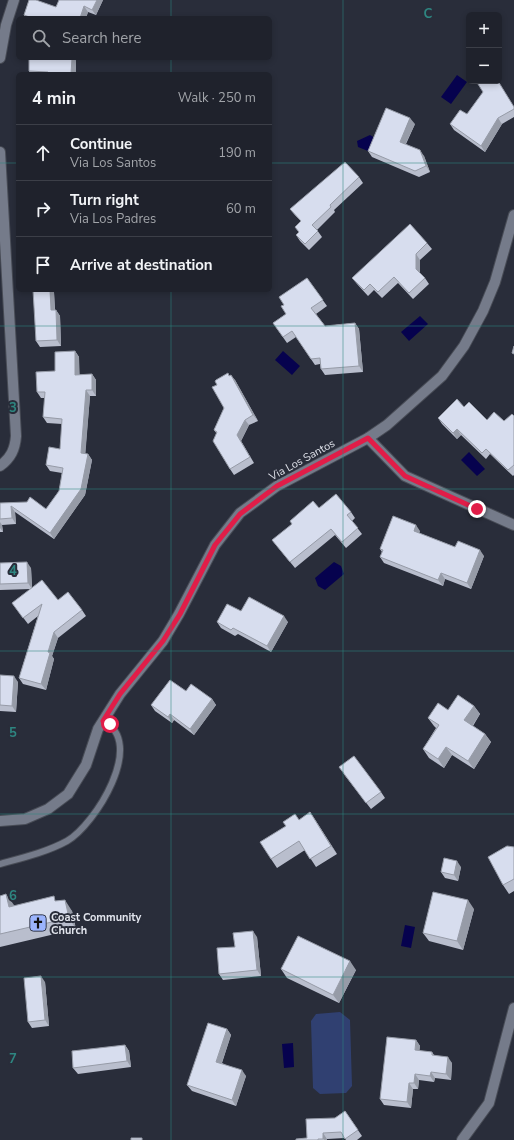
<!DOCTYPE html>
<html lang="en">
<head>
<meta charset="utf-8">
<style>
  :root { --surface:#1f222c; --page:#2c2f38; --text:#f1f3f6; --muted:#a1a4a9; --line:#3c3f48 }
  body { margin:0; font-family:"Nunito Sans",sans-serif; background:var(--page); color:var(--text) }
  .controls { position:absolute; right:12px; top:12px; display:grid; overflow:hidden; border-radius:6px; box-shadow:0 2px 6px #0003 }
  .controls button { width:36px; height:36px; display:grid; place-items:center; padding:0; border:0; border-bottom:1px solid var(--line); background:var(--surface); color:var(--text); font:20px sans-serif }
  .stop { position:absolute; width:12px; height:12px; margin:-9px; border:3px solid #e11d48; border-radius:50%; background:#fff }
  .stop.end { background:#e11d48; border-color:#fff; box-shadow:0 1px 4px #0008 }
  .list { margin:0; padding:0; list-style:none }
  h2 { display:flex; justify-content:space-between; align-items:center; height:52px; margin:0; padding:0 16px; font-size:17px }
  h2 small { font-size:13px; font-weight:400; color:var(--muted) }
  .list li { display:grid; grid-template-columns:26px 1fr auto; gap:12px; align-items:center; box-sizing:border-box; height:56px; padding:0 16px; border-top:1px solid var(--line) }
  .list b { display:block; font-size:15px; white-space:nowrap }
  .list p { margin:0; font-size:13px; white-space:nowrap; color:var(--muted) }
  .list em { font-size:13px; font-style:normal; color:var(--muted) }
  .icon { flex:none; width:22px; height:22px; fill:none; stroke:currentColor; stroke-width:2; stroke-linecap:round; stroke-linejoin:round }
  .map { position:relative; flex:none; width:514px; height:1140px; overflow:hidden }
  .search { position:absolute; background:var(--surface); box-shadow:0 2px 6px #0003; left:16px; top:16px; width:256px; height:44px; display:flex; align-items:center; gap:10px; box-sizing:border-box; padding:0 14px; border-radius:6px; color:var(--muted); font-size:15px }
  .panel { position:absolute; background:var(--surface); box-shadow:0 2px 6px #0003; left:16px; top:72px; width:256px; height:220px; border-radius:6px }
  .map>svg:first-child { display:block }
  .green { fill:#304071 }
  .water { fill:#06024e }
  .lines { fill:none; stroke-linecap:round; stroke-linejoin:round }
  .lane-casing { stroke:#484c56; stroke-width:8 }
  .street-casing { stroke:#484c56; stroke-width:12 }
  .secondary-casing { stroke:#484c56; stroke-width:12 }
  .lane { stroke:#757b8a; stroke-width:6 }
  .street { stroke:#757b8a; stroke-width:10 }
  .secondary { stroke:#757b8a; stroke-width:10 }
  .wall { fill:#b9becd }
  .shaded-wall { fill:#969ba7 }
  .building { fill:#d7ddee; stroke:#969ba7 }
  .route { stroke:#e11d48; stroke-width:5 }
  .grid { fill:none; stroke:#2e8681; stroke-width:1; stroke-opacity:0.55 }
  .labels { text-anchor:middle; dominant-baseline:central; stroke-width:4; stroke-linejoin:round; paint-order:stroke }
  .street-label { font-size:11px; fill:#e1e4ec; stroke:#292d3a }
  .poi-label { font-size:11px; font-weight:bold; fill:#e1e4ec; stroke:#292d3a; text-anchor:start }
  .grid-label { font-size:13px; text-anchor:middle; font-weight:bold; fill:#2e8681; stroke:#292d3a; stroke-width:4; stroke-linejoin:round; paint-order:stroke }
</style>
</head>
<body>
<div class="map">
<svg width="514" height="1140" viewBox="0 0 514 1140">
  <rect width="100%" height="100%" fill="#292d3a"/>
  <path class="green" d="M340,1012L350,1020L352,1086L346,1093L320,1094L313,1088L311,1021L316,1014Z"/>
  <path class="water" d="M457,75L467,82L451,104L441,97Z
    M370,135L375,138L368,151L358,147L357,141Z
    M420,316L428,324L409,341L401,332Z
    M283,351L300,366L292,375L275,360Z
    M469,452L485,469L477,476L461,460Z
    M334,562L341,566L344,574L325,590L318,586L315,578Z
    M405,925L415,927L411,948L401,946Z
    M293,1043L294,1067L284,1068L282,1044Z"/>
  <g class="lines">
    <defs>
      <path id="lane" d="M0,864C22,858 47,852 67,841C95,825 147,742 103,721"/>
      <path id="street" d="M0,58L6,25L14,0
        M0,152L16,436C15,449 11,458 0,466
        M368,438L405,476L514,525
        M462,1140L489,1103L514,1008"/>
      <path id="secondary" d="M0,821L25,819L48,809L68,794L86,765L98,729L120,694L163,641L179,614L215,545L240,513L277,486L368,438L387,425L442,376L464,346L483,311L495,282L514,215"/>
    </defs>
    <use href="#lane" class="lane-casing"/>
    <use href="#street" class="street-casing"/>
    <use href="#secondary" class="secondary-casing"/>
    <use href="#lane" class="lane"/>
    <use href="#street" class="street"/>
    <use href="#secondary" class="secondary"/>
  </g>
  <path class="wall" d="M103,0L96,15L88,12L86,18H26L24,15L56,7Z
    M29,58H74L76,61V74H30L29,71Z
    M514,106V117L502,124L485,152L454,130L450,124L467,114Z
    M415,124L406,144L424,156L430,172L419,177L372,157L368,151Z
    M359,177L363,183L334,210L335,212L317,230L322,237L309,250L300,241L296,235L299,232L295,227L301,221L295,215L290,209Z
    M427,243L432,249L420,260V274L425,278L429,284L413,299L398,283L382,298L374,290L368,296L357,284L352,278Z
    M307,278L327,306L316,314L325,326L355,323L359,329L363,372L325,375L321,369L320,364L315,365L296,337L287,343L273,323L286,314L284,305Z
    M54,292L55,310H56L60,316L61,346L40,347L36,341Z
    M75,351L79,357V375L92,374L96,380V396H90L85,454H88L92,460L85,495L54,539L15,512L16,524L2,525L3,532H0V503L46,509L59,491L62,473L50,471L46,465L60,449L62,424L47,423L43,417L45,398H41L37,392Z
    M229,375L235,380L258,421L249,425L241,441L254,463L234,475L230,469L217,434L214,430L224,408L217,385Z
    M464,407L487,420L504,421L514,416V475L513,476L490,454L486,459L461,435L457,439L442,424L438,418Z
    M319,508L351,512L355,518L352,521L362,534L346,548L335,535L295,568L272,540Z
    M420,531L419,533L455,547L484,556L471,589L445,579L443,586L384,563L380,557L382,552L380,549Z
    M0,563L31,568L32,588L58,600L82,610L86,616L58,638L52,656L54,659L46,690L23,684L19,678L38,616L28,624L12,603L31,589L0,590Z
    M241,611L288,622L271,652L238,634L235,636L221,628L217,622Z
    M0,675L18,682L16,712L0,711Z
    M186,691L212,699L216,705L194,735L174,720L172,723L155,711L151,705Z
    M474,706L480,714L473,726L485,734L491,742L474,769L452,755L444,768L429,758L423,749L436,728L434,726L428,718L448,710Z
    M343,773L381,792L385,798L371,809Z
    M310,812L337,854L316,867L305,850L277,868L271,859L286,826L295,814L299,820Z
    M514,847V891L509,894L503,885Z
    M461,867L458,881L445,878L441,872Z
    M0,896L14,906L57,901L72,911L76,929L0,947Z
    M474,909L463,950L429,941L423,933Z
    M257,937L261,976L223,980L219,974L235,947Z
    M281,969L356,970L339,1003L287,978Z
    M45,982L49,1026L32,1028L28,1022Z
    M227,1029L231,1035L222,1063L246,1076L236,1106L192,1091L187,1085Z
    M416,1040L420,1046L419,1051L432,1052L434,1055L452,1063L451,1080L435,1078L434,1082L419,1080L418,1089H413L411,1108L384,1105L380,1099Z
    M125,1045L129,1051L131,1067L78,1074L73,1068Z
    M345,1111L362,1136L357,1140H346L345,1138L327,1139V1140H296L307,1138Z"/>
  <path class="shaded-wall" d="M97,0H103L96,15L92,10Z
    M84,6L88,12L86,18H80Z
    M72,58H74L76,61V74H71Z
    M410,118L415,124L404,147L400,142Z
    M498,118L502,124L485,152L481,146Z
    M420,150L424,156L430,172L426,166Z
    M416,254L420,260V275L416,269Z
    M50,290H52L54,292L55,316L51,310Z
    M56,310L60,316L61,346L57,340Z
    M355,323L359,329L363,372L359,366Z
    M75,351L79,357L80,381L75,375Z
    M92,374L96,380V396L92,390Z
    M231,375L235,380L258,421L253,415Z
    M86,390L90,396L85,459L81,453Z
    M245,420L249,425L241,441L254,463L237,435Z
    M457,429L461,435L457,439L453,433Z
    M88,454L92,460L85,495L54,539L50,533Z
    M11,506L15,512L16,524L12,518Z
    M0,522L2,525L3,532L0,528Z
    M416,525L420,531L418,537L414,531Z
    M480,550L484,556L471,589L467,583Z
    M27,562L31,568L32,589L28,583Z
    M441,573L445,579L443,586L438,580Z
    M284,616L288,622L271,652L267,646Z
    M54,632L58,638L52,656L54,659L46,690L41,684L48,652Z
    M14,676L18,682L16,712L12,706Z
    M212,699L216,705L194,735L190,729Z
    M474,706L480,714L470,729L464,720Z
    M170,714L174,720L172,723L168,717Z
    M485,734L491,742L474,769L468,761Z
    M446,747L452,755L444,768L438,759Z
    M310,812L316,821L337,854L331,846Z
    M457,861L461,867L458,881L454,875Z
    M6,894L14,905L17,918L9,907Z
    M65,900L72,911L76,929L69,918Z
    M468,900L474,909L463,950L457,941Z
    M253,931L257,937L261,976L257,970Z
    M350,961L356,970L339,1003L333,995Z
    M41,976L45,982L49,1026L45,1020Z
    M227,1029L231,1035L220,1068L216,1062Z
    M416,1040L420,1046L419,1056L415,1050Z
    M125,1045L129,1051L131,1067L127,1061Z
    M448,1057L452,1063L451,1080L446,1074Z
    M242,1070L246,1076L236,1106L232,1100Z
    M431,1072L435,1078L434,1082L430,1076Z
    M415,1074L419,1080L418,1089L414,1083Z
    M409,1083L413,1089L411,1108L407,1102Z
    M323,1133L327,1139V1140H324L323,1139Z"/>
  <path class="building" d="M29,0H36L56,7L59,0H97L92,10L84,6L80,18H32L24,15Z
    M29,58H72L71,74H48V72L29,71Z
    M476,81H498L514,107V109L498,118L481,146L450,124L460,110L467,114L483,92Z
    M386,108L410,118L400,142L420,150L426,166L415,171L368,151Z
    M345,162L359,177L330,205L331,207L312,225L318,231L305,244L296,235L299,232L295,227L301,221L290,209Z
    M410,224L427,243L416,254V269L425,278L409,293L394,277L378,292L370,284L364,290L352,278Z
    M307,278L323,300L311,308L325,326L355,323L359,366L321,369L320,358L311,359L292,331L283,337L273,323L286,314L281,306L284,305L279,297Z
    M33,290H50L51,310H56L57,340L36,341Z
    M514,346V354L512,353Z
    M75,351V375L92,374V390H86L81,453L88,454L81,489L50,533L11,506L12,518L0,519V503L27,502L30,497L46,509L59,491L63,468L46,465L49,447L60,449L62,419L43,417L45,392H37L36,372L55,371V352Z
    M228,373L229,376L231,375L253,415L245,420L237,435L250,457L230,469L213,441L217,432L214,430L224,408L212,387L217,385L215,381L216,380Z
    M457,399L464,407L469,402L487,420L494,412L504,421L512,414L514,416V465L508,470L486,449L482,453L457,429L453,433L438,418Z
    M336,494L351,512L347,515L358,528L342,542L331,529L290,562L272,540L292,524L290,521L313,501L319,508Z
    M393,516L416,525L414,531L455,547L458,541L480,550L467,583L441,573L438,580L380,557L383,550L380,549Z
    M27,562L28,583L0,584V563Z
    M42,580L58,600L68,592L82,610L54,632L48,652L50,653L41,684L19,678L42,604L23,618L12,603Z
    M249,597L284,616L267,646L233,628L231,630L217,622L227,604L241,611Z
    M0,675L14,676L12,706L0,705Z
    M170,680L186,691L191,684L212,699L190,729L170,714L168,717L151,705Z
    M458,695L474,706L464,720L485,734L468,761L446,747L438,759L423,749L439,725L428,718L438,703L448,710Z
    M354,756L381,792L366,803L339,767Z
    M310,812L331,846L310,859L299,841L271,859L260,842L286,826L283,822L295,814L299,820Z
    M507,846L514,847V879L503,885L488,857Z
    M444,858L457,861L454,875L441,872Z
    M433,892L468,900L457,941L423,933Z
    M6,894L9,907L54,896L55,901L65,900L69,918L0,934V896Z
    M253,931L257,970L219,974L217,948L235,947L233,933Z
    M298,936L350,961L333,995L281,969Z
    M41,976L45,1020L28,1022L24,978Z
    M208,1023L227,1029L216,1062L242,1070L232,1100L187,1085Z
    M387,1037L416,1040L415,1050L432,1052V1055L448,1057L446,1074L431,1072L430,1076L415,1074L414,1083H409L407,1102L380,1099Z
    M125,1045L127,1061L73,1068L72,1051Z
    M345,1111L358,1130L345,1139L341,1132L323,1133V1139H318V1140H296V1139L307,1138L306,1119L335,1118Z
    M131,1138H142V1140H131Z"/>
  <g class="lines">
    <path class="route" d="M110,724L103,721L120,694L163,641L180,614L215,545L240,514L277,486L368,438L405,476L477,509"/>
  </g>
  <path class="grid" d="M171,0V18M343,0V1140M171,58V74M0,163H18M270,163H514M171,290V1140M0,326H514M0,489H514M0,651H514M0,814H514M0,977H514"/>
  <defs>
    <symbol id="church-square" viewBox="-11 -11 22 22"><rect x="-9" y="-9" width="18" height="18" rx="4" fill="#9bb4fd" stroke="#292d3a"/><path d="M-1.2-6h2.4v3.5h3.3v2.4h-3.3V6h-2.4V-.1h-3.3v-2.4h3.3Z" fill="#111"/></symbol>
  </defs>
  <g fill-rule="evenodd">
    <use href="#church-square" x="28" y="913" width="20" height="20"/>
  </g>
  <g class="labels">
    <g class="street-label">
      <text transform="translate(302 460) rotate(-29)">Via Los Santos</text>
    </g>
    <g class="poi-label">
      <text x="51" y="917">Coast Community<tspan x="51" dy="13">Church</tspan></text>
    </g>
  </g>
  <g class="grid-label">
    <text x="428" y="18">C</text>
    <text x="13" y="412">3</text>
    <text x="13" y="575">4</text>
    <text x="13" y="737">5</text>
    <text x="13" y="900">6</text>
    <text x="13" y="1063">7</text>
  </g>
</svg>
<div class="controls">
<button>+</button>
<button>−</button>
</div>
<div class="stop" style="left:110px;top:724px"></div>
<div class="stop end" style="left:477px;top:509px"></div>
<div class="search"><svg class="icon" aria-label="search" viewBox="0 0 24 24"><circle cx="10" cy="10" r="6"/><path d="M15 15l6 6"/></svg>Search here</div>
<section class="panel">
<h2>4 min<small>Walk · 250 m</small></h2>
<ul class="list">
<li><svg class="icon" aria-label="ahead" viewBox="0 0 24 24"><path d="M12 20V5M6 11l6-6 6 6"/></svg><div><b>Continue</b><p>Via Los Santos</p></div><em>190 m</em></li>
<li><svg class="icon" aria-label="right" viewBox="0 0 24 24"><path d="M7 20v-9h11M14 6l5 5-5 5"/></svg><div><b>Turn right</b><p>Via Los Padres</p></div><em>60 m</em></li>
<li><svg class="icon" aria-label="arrive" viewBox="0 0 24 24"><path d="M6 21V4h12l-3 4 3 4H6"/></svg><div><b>Arrive at destination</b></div></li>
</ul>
</section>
</div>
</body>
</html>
